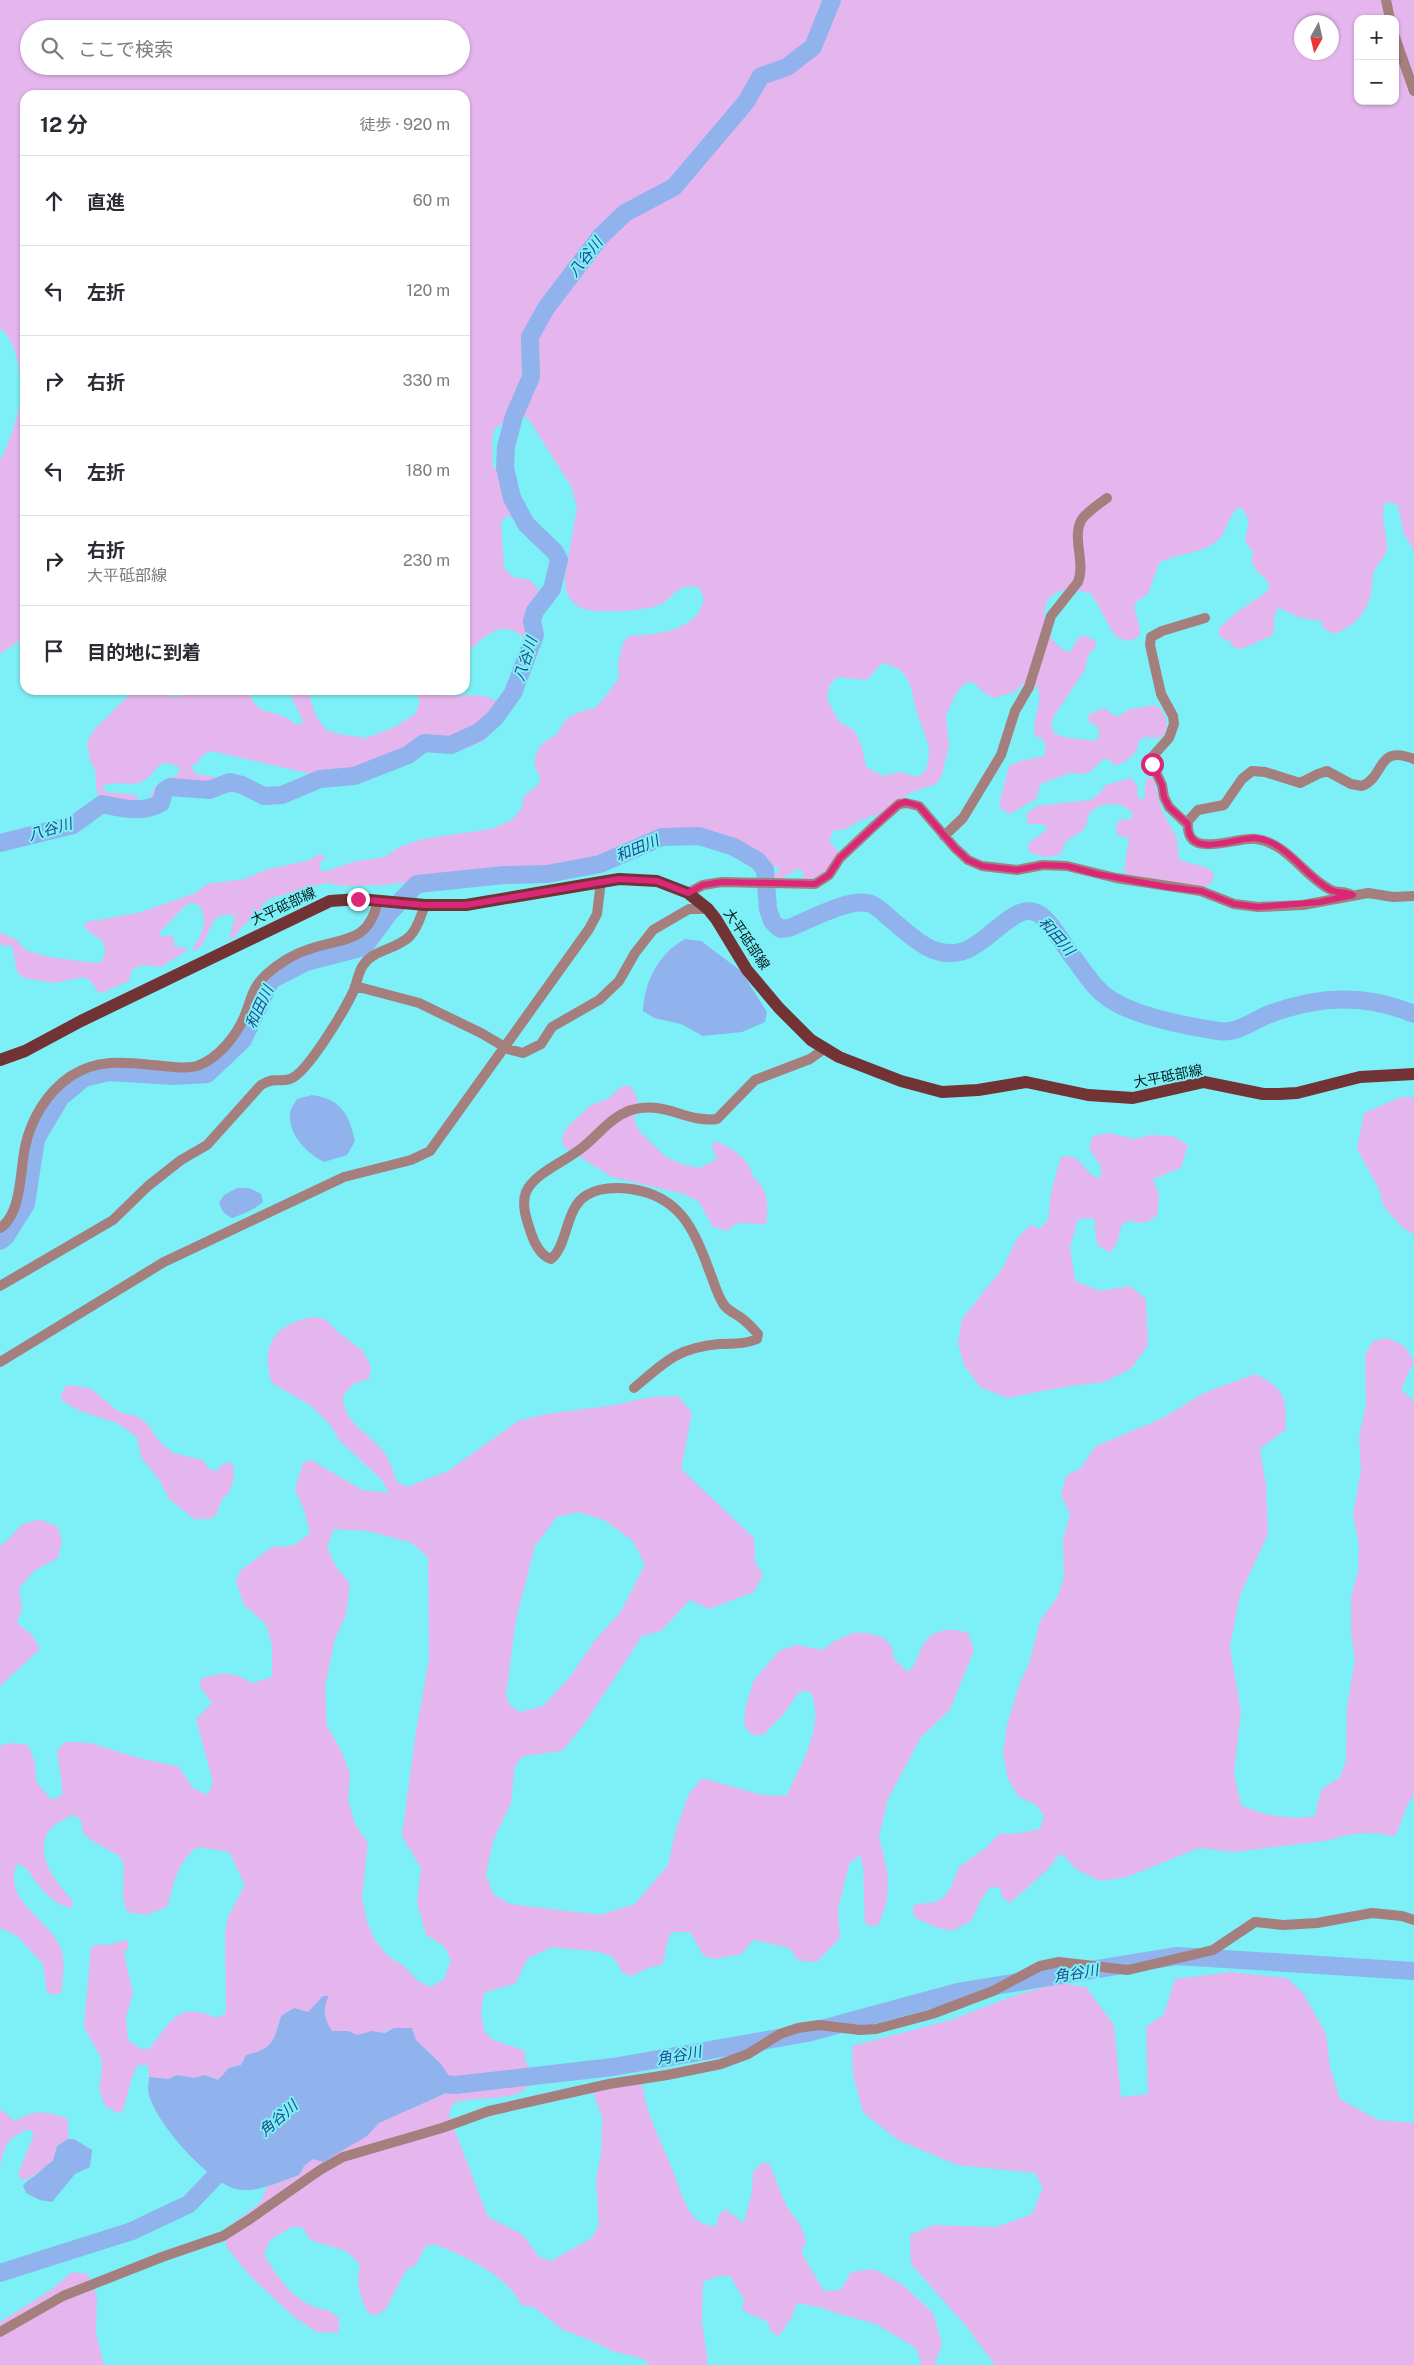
<!DOCTYPE html>
<html lang="ja">
<head>
<meta charset="utf-8">
<style>
  :root { --surface:#fff; --page:#f2f2f3; --text:#2b2b33; --muted:#7c7c81; --line:#e1e1e2 }
  body { margin:0; font-family:"Public Sans","Noto Sans JP",sans-serif; background:var(--page); color:var(--text) }
  .controls { position:absolute; right:15px; top:15px; display:grid; overflow:hidden; border-radius:10px; box-shadow:0 1px 4px #0004 }
  .controls button { width:45px; height:45px; display:grid; place-items:center; padding:0; border:0; border-bottom:1px solid var(--line); background:var(--surface); color:var(--text); font:25px sans-serif }
  .compass { position:absolute; left:1294px; top:15px; width:45px; height:45px; border-radius:50%; background:var(--surface); box-shadow:0 1px 4px #0004; rotate:188deg }
  .stop { position:absolute; width:15px; height:15px; margin:-11px; border:4px solid #db2777; border-radius:50%; background:#fff }
  .stop.end { background:#db2777; border-color:#fff; box-shadow:0 1px 5px #0008 }
  .list { margin:0; padding:0; list-style:none }
  h2 { display:flex; justify-content:space-between; align-items:center; height:65px; margin:0; padding:0 20px; font-size:21px }
  h2 small { font-size:16px; font-weight:400; color:var(--muted) }
  .list li { display:grid; grid-template-columns:32px 1fr auto; gap:15px; align-items:center; box-sizing:border-box; height:90px; padding:0 20px; border-top:1px solid var(--line) }
  .list b { display:block; font-size:19px; white-space:nowrap }
  .list p { margin:0; font-size:16px; white-space:nowrap; color:var(--muted) }
  .list em { font-size:16px; font-style:normal; color:var(--muted) }
  .icon { flex:none; width:28px; height:28px; fill:none; stroke:currentColor; stroke-width:2; stroke-linecap:round; stroke-linejoin:round }
  .map { position:relative; flex:none; width:1414px; height:2365px; overflow:hidden }
  .search { position:absolute; background:var(--surface); box-shadow:0 1px 4px #0004; left:20px; top:20px; width:450px; height:55px; display:flex; align-items:center; gap:12px; box-sizing:border-box; padding:0 18px; border-radius:28px; color:var(--muted); font-size:19px }
  .panel { position:absolute; background:var(--surface); box-shadow:0 1px 4px #0004; left:20px; top:90px; width:450px; height:605px; border-radius:15px }
  .map>svg:first-child { display:block }
  .green { fill:#e5b6ee; fill-rule:evenodd }
  .water { fill:#90b2ed }
  .lines { fill:none; stroke-linecap:round; stroke-linejoin:round }
  .river { stroke:#90b2ed; stroke-width:18 }
  .minor { stroke:#a57f7e; stroke-width:10 }
  .major { stroke:#713334; stroke-width:12 }
  .route { stroke:#db2777; stroke-width:6 }
  .labels { text-anchor:middle; dominant-baseline:central; stroke-width:4; stroke-linejoin:round; paint-order:stroke }
  .street-label { font-size:14px; fill:#031c1d; stroke:#7deff6 }
  .water-label { font-size:15px; font-style:italic; fill:#234b90; stroke:#7deff6 }
</style>
</head>
<body>
<div class="map">
<svg width="1414" height="2365" viewBox="0 0 1414 2365">
  <rect width="100%" height="100%" fill="#7deff6"/>
  <path class="green" d="M0,0H1414V551L1404,534L1398,506L1394,503L1386,502C1379,515 1387,533 1387,547C1386,558 1378,562 1374,571C1372,577 1372,586 1371,593C1367,613 1353,627 1334,634L1323,628L1322,621L1301,618L1279,608C1272,614 1275,627 1273,635L1244,648L1236,649L1228,640L1223,639L1219,635V628L1237,612L1268,591L1269,583C1260,571 1248,570 1253,552L1245,541L1249,522L1243,509L1238,508C1228,515 1228,529 1220,538C1207,554 1175,553 1159,563L1148,594L1138,600L1134,607L1140,628L1139,636L1131,641L1118,638L1112,631L1091,593C1083,592 1072,588 1064,590C1030,597 1045,647 1070,652L1079,637L1086,636L1096,641L1095,648L1088,655L1085,670L1054,716L1051,724L1054,733L1063,737L1096,741L1099,736L1098,727L1089,722L1088,715L1104,708L1117,717L1130,709L1155,705C1167,712 1172,729 1160,738L1144,737L1139,741C1137,756 1128,760 1116,766L1108,759H1103L1090,772L1081,774L1070,773L1040,784L1037,798L1010,814L1002,810L999,805L1009,766L1020,761L1044,756L1046,747L1042,738L1036,737C1029,719 1047,700 1035,684H1023L1015,692L993,698L982,691L975,683L968,682L961,687L954,697L946,716L949,745L942,775L936,784L910,793L879,814L859,821L846,829L833,831L829,841L839,852C831,867 822,879 803,880V871L799,869L778,880H772L770,876L778,873L779,868L768,864L761,854L751,853L742,843L718,834L702,832L662,834L606,857L558,869L485,872L385,885L345,886L326,883L269,899L261,906L264,914L244,924L234,938L229,940L235,916C205,908 214,940 195,951L193,948C203,931 208,924 200,906L193,903L187,904L159,933L160,936H172L175,939L173,946L183,947L188,950L161,967L143,965L132,969L129,981L101,993L97,991L91,981L84,977L54,983L24,978L17,972L12,946L0,945V932L17,940L25,950L49,957L95,963L101,962L105,953L104,943C97,936 90,934 84,926L86,922L138,913L196,893L207,884L245,879L265,870L310,860L316,855H324L325,857L320,863V869L323,872L357,861L385,857L399,847L423,839L491,829L512,820L522,808L524,796L539,784L540,777L535,767V756L541,745L557,734L566,719L582,711L595,708L608,693L619,678L618,665L622,646L628,636C651,635 680,633 697,615C700,611 702,604 704,600L700,588C676,581 675,599 657,606C644,611 593,614 581,608C568,601 564,589 565,576L577,507L571,486L528,418L517,416L495,428L492,437L493,467L511,480L537,532L535,533C524,529 517,519 506,515L501,523L504,568L513,577L530,580L538,589L541,604L537,631L521,686L515,682C510,661 523,656 523,637C501,617 482,639 465,654V95H25V637L0,654V461C8,445 21,411 21,394C22,375 16,340 0,328ZM1358,19H1395V101H1358ZM1302,22H1332V52H1302ZM29,29H461V66H29ZM882,663C914,669 910,691 918,716C926,740 934,747 925,772L916,777L900,772L883,776L866,767L862,747L854,730L839,722L827,699L829,686L837,677L867,680Z
    M134,690H157L173,697L217,690H248C256,715 267,709 287,718C292,721 295,725 301,725L303,721L288,690H310L309,695L316,716L326,730L339,734L366,738L395,727L415,714L420,702L415,690H434L438,695C457,698 483,690 499,703L500,712L497,724L482,742L455,752L427,746L420,749L413,756L380,765L359,776L346,778L307,773L211,751L201,756L199,761L191,767L196,774L215,777L218,783C210,793 181,777 161,789L160,795L156,800L151,799L153,789L178,774L180,768C158,754 158,773 143,781C131,788 115,779 103,786L104,790L107,792L135,795L138,799V805L132,807L119,805L103,800L97,793L95,769L90,761L87,742L94,730Z
    M1131,778L1137,785L1138,798L1143,799L1145,798V783L1148,778H1153L1162,811L1177,838L1179,859C1191,866 1205,863 1214,874L1213,881L1206,887L1126,874L1124,871L1129,838L1117,835L1116,827L1119,820L1131,819L1133,814C1124,801 1103,801 1091,812C1086,817 1088,824 1084,829C1074,839 1064,836 1062,853C1051,859 1041,857 1029,852L1028,844C1035,837 1042,835 1048,828L1041,824H1028L1026,814L1037,806L1090,800L1098,795L1106,785Z
    M622,1086H631L638,1100L634,1120L639,1131L666,1157L684,1165L700,1168L717,1159L712,1147L715,1141C733,1148 749,1159 754,1178C768,1189 769,1207 766,1224C751,1226 738,1217 728,1231L713,1227L699,1202L684,1194L612,1177L564,1147L562,1139L566,1128L590,1106L609,1098Z
    M1401,1097H1414V1235L1402,1227L1384,1207L1379,1189L1357,1149L1364,1113Z
    M1109,1133L1134,1139L1151,1135L1172,1136L1188,1145L1181,1168L1153,1179L1159,1195L1157,1216L1145,1223L1130,1221L1122,1224L1117,1243L1110,1253L1097,1245L1094,1218L1078,1219L1070,1247L1075,1281L1100,1291L1130,1286L1146,1299L1148,1345L1131,1369L1104,1382L1064,1387L1007,1398L980,1387L964,1365L958,1344L962,1319L1002,1269L1018,1237L1031,1225L1040,1229L1048,1220L1051,1193L1061,1157C1083,1152 1081,1173 1100,1179L1101,1167L1089,1148L1093,1136Z
    M315,1317L325,1319L338,1332L363,1351L371,1367L369,1379L355,1383L343,1395C344,1425 365,1429 382,1450C390,1459 393,1472 397,1482L407,1487L448,1471L518,1421L546,1414L615,1405L652,1397L678,1396L692,1413L681,1469L754,1538L755,1562L763,1575L754,1592L709,1609L690,1600L661,1631L642,1636L585,1723L562,1751L523,1756L515,1766L511,1803L493,1841L486,1874L493,1894L510,1904L600,1915L635,1904L668,1865L676,1829L689,1794L702,1778L762,1795L786,1796C800,1766 827,1723 810,1691L799,1692L783,1715L763,1735H752L744,1725L746,1705L754,1680L779,1651L796,1645L823,1650L833,1642L853,1633H868L884,1638L892,1647L894,1659L908,1672C917,1664 917,1655 923,1645C932,1628 952,1627 968,1633L974,1650L950,1710L921,1737L888,1799L879,1836L888,1875L887,1901L879,1924L872,1927L865,1923L863,1867L860,1855L849,1864L843,1889L838,1909L840,1938L817,1962L799,1961L789,1948L753,1940L742,1954L715,1959L704,1956L690,1932H672C665,1942 667,1953 662,1965L651,1967L631,1976L623,1973L613,1957L600,1952L552,1947L527,1959L516,1983L484,1993L481,2012L484,2030L491,2039L525,2051V2061L532,2071C531,2076 530,2085 525,2089C510,2103 474,2094 452,2104L449,2115L488,2217L522,2234L539,2257L551,2261L592,2238L599,2225L596,2179L601,2154L602,2117L594,2095L596,2084L642,2082C645,2112 660,2139 671,2166C678,2182 682,2201 692,2215C698,2223 707,2226 716,2226L719,2215L725,2209L744,2223L752,2192L753,2172L762,2163H769L786,2205L802,2228L806,2243L801,2252L824,2291L841,2290L851,2272L874,2269L903,2285L933,2313L942,2344L934,2365H922L916,2348L876,2324L832,2312L823,2308L797,2303L792,2317L779,2336L771,2332L768,2322C759,2316 749,2317 742,2308L744,2299L730,2276H718L703,2282L702,2322L707,2355V2365H649L644,2359L612,2351L590,2340L563,2330L534,2307L521,2305C509,2276 463,2255 434,2244L425,2247L416,2265L406,2270L386,2309L377,2315L369,2314C359,2298 356,2282 360,2264L346,2251L310,2240L302,2227H292L270,2240L264,2255C276,2274 290,2297 312,2306C325,2312 325,2306 339,2318V2333L316,2332L293,2316L250,2276L226,2246L227,2228L260,2203L267,2187L299,2175L304,2166L313,2159L367,2136L379,2123L444,2094L441,2064L416,2040L394,2028C383,2034 370,2032 356,2035L348,2031H332L327,2023L324,2005L308,2013L281,2016C274,2041 273,2049 246,2055L241,2065L229,2068L218,2080L205,2075L194,2078L177,2075L168,2079L149,2077L148,2065H138C130,2077 128,2097 122,2112L118,2113L105,2106L99,2089L102,2068L101,2058L84,2027L91,1947C98,1944 100,1945 107,1945C115,1945 120,1940 128,1941V1947L124,1954L133,1993L126,2018L128,2040L141,2049H149C171,2022 177,2000 216,2018L226,2013L225,1932L228,1917L245,1885L229,1852L198,1847C178,1860 173,1884 168,1906L147,1915L127,1912L123,1898L124,1864L118,1855L92,1841L83,1833L81,1819L72,1815C63,1820 52,1825 47,1834C35,1858 59,1886 73,1901L72,1908C47,1903 38,1882 23,1865H16C4,1904 49,1918 61,1949C66,1960 62,1979 62,1992L55,1995L47,1993L43,1964L17,1936L0,1928V1746L10,1743L28,1745L35,1762L36,1781L51,1800L62,1795C63,1780 58,1766 57,1751L65,1742L90,1743L135,1757L179,1767L193,1788L208,1795L213,1782L196,1719L212,1703L199,1685L202,1678C224,1672 232,1671 252,1683L272,1677V1646L266,1624L244,1605L236,1581L240,1571L273,1546C290,1550 298,1543 310,1533L304,1510L295,1489L303,1463L311,1460L362,1490L389,1493L382,1480L340,1441L329,1423L310,1405L272,1383C259,1345 276,1322 315,1317ZM578,1512L604,1520L633,1541L645,1565L620,1613L596,1639L570,1677L543,1706L521,1712L510,1706L506,1695L516,1620L535,1546L557,1517ZM334,1529L368,1531L412,1543L428,1557L429,1659L415,1738L402,1836L421,1868L417,1902L426,1935L444,1946L451,1960L444,1979L431,1987L418,1981L404,1966L388,1956L375,1940L367,1922L362,1897L368,1843L355,1824L348,1799L350,1774L341,1750L327,1726L325,1686L335,1639L346,1615L350,1584L335,1565L327,1547Z
    M1388,1338L1404,1346L1414,1361L1401,1390L1414,1401V1795L1408,1804L1396,1835L1390,1836L1377,1833L1351,1834L1325,1841L1233,1852L1199,1848L1127,1877L1100,1881L1076,1869L1061,1853L1046,1871L1010,1903L1002,1897L1000,1888L990,1887L981,1900L971,1921L952,1931L938,1928L914,1917L913,1905L936,1902L944,1897L951,1887L959,1867L987,1847L999,1834L1021,1833L1040,1829L1044,1816L1036,1805L1018,1796L1008,1779L1003,1754L1007,1724L1020,1683L1030,1661L1040,1621L1058,1596L1064,1577L1063,1540L1070,1514L1061,1494L1067,1475L1080,1469L1096,1446L1161,1419L1204,1393L1255,1374C1285,1389 1286,1396 1286,1429L1260,1449L1266,1485L1268,1534L1240,1595L1230,1647L1241,1712L1234,1773L1241,1805C1265,1816 1288,1820 1315,1816L1321,1790L1340,1777L1346,1761L1347,1708L1355,1660L1351,1633V1596L1358,1572L1359,1546L1353,1514L1361,1471L1359,1437L1366,1404L1365,1355L1373,1341Z
    M67,1385L90,1388L119,1412L136,1416L147,1423L158,1440L173,1453L203,1460L209,1469L217,1471L223,1463H233L234,1478L229,1493L222,1499L216,1515L211,1519H194L169,1499L160,1481L141,1457L137,1437L117,1423L80,1411L62,1401L61,1394Z
    M42,1520L58,1527L62,1540L58,1558L35,1570L19,1588L22,1609L17,1623L32,1635L40,1649L0,1686V1546C19,1534 13,1522 42,1520Z
    M1231,1972L1287,1978L1303,1993L1326,2034L1330,2067L1340,2099L1378,2120L1414,2123V2365H995L966,2326L911,2264L910,2235L933,2225L997,2227L1032,2214L1043,2188L1035,2173L957,2165L898,2140L863,2112L853,2075L852,2046L951,2020L1008,1998L1058,1983L1086,1987L1114,2025L1121,2097L1148,2094L1146,2027L1164,2014L1175,1979Z
    M0,2109L15,2121C35,2109 47,2111 68,2119V2139L57,2146L53,2161C42,2168 35,2178 22,2180L18,2174L34,2134L29,2129C7,2138 3,2146 0,2170Z
    M72,2272L88,2274L97,2296L96,2333L104,2365H0V2322L51,2290Z"/>
  <path class="water" d="M685,939L701,941L741,971L767,1012L765,1022L742,1032L703,1036L681,1024L654,1018L643,1011C644,982 659,953 685,939Z
    M312,1095C341,1099 349,1114 355,1141L347,1155L324,1162C307,1153 288,1135 290,1113C290,1109 295,1103 297,1099Z
    M237,1188H249L261,1194L263,1202C254,1210 243,1214 232,1218C224,1214 222,1211 219,1203L224,1195Z
    M323,1996H329C322,2008 324,2019 332,2031H348L357,2035L372,2031L385,2033L394,2028H412L416,2040L441,2064L455,2085L444,2094L379,2123L367,2136L323,2162L313,2159L304,2166L299,2175C281,2181 256,2194 236,2189C208,2182 149,2117 148,2088C148,2085 149,2081 149,2077L168,2079L177,2075L194,2078L205,2075L218,2080L229,2068L241,2065L246,2055C273,2049 274,2041 281,2016L294,2008L308,2012Z
    M68,2139H74L92,2150L90,2167L75,2174L52,2202L40,2200L26,2193L23,2186C27,2180 31,2179 36,2175C42,2170 46,2165 53,2161L57,2146Z"/>
  <g class="lines">
    <path class="river" d="M0,843L73,825L102,804C122,808 142,814 161,803L164,791L170,787L209,790L230,782L242,785L264,796L282,795L320,779L354,776L408,755L424,743L451,745L479,732L495,718L513,693L535,635L532,621L535,611L552,589L559,560L555,552L526,524L512,498L505,468L506,447L514,416L531,377L530,337L546,308L601,236L625,213L674,187L746,102L761,76L787,67L813,47L832,0
      M0,1241L6,1236L26,1204L36,1139L61,1097L84,1078L109,1072L174,1076L207,1074L243,1040L271,980L306,962L364,947L390,912L417,884L504,875L547,874L600,864L662,837L699,836L734,847L758,861L765,870L768,909L772,921L780,929L789,928C809,920 847,899 867,903C874,904 881,910 886,915C907,932 930,959 960,952C987,946 1015,901 1037,913C1050,919 1063,945 1073,957C1083,970 1093,987 1107,997C1132,1016 1186,1026 1218,1031C1236,1034 1251,1022 1267,1015C1317,996 1364,993 1414,1014
      M432,2083L455,2085L613,2067L807,2033L958,1992L1177,1956L1414,1971
      M0,2273L132,2231L189,2204L229,2162"/>
    <path class="minor" d="M1386,0L1390,19
      M1395,37L1414,91
      M1188,825L1169,807L1164,797L1162,785L1152,764L1153,756L1169,738L1174,724L1173,716L1161,694L1150,645L1151,637L1162,631L1205,618
      M944,836L963,818L1001,755L1015,711L1029,687L1051,616L1078,582C1086,562 1071,537 1082,519C1088,511 1099,504 1107,498
      M688,893L703,885L722,882L815,884L829,875L840,858L873,827L899,804L906,803L919,806L955,848L968,860L982,866L1017,870L1043,865L1067,866L1116,878L1201,891L1234,904L1258,907L1303,905L1368,893L1393,897L1414,896
      M1350,894C1344,891 1337,893 1331,890C1306,878 1286,842 1256,839C1236,836 1184,862 1188,821L1198,810L1224,805L1242,779L1252,771L1265,772L1300,783L1318,774L1327,771L1351,784L1362,786C1386,776 1376,744 1414,759
      M355,986L419,1003L481,1033L508,1049L523,1053L541,1044L552,1027L599,1000L619,981L635,953L653,930L689,909H708
      M0,1228C22,1214 20,1170 25,1147C31,1119 47,1092 71,1076C99,1057 131,1063 163,1066C174,1067 185,1069 197,1066C218,1059 237,1035 245,1015C252,997 252,987 268,973C278,964 294,954 307,950C342,937 368,945 378,901
      M0,1286L113,1220L148,1186L181,1160L207,1145L261,1085C277,1076 278,1083 290,1079C307,1074 345,1009 353,992C357,984 358,971 364,964C375,949 398,949 410,936C418,928 421,915 425,905
      M0,1362L164,1262L344,1177L411,1160L430,1151L589,929L597,914L601,881
      M634,1388C664,1363 676,1348 719,1344C733,1343 743,1345 757,1339L758,1334C754,1330 750,1325 745,1321C739,1315 729,1312 724,1305C717,1295 714,1282 709,1270C694,1228 679,1196 631,1189C615,1187 600,1187 587,1195C565,1207 568,1246 551,1259C541,1256 534,1243 531,1233C527,1220 521,1206 526,1192C535,1172 567,1161 583,1147C599,1134 611,1117 631,1110C666,1100 685,1123 717,1119L755,1080L810,1059L824,1049
      M0,2332L63,2296L162,2257L223,2236L250,2219L320,2170L343,2157L442,2128L489,2111L609,2084L667,2075L721,2064L748,2054L780,2034L798,2028L819,2025L860,2030L876,2029L932,2014L993,1991L1040,1966L1059,1962L1128,1970L1213,1950L1255,1922L1283,1925L1317,1923L1372,1913L1402,1916L1414,1920"/>
    <path class="major" d="M0,1060L25,1051L81,1021L330,901L359,899L425,905H466L619,879L657,881L688,893L708,909L716,919L747,970L779,1008L811,1040L839,1057L901,1081L942,1092L978,1090L1026,1082L1088,1095L1133,1098L1204,1082L1263,1094H1279L1297,1093L1360,1077L1414,1074"/>
  </g>
  <g class="lines">
    <path class="route" d="M358,899L425,905H466L619,879L657,881L688,893L703,885L722,882L815,884L829,875L840,858L895,807L899,804L906,802L919,806L955,848L968,860L982,866L1017,870L1043,865L1067,866L1097,874L1167,887L1201,891L1234,904L1258,907L1320,902L1353,895C1346,892 1337,893 1331,890C1305,877 1287,841 1255,838C1237,837 1187,861 1188,824L1169,807L1164,797L1162,785L1152,764"/>
  </g>
  <g class="labels">
    <g class="street-label">
      <text transform="translate(283 906) rotate(-25)">大平砥部線</text>
      <text transform="translate(747 939) rotate(56)">大平砥部線</text>
      <text transform="translate(1168 1076) rotate(-11)">大平砥部線</text>
    </g>
    <g class="water-label">
      <text transform="translate(585 257) rotate(-52)">八谷川</text>
      <text transform="translate(525 659) rotate(-72)">八谷川</text>
      <text transform="translate(50 829) rotate(-16)">八谷川</text>
      <text transform="translate(637 848) rotate(-22)">和田川</text>
      <text transform="translate(1057 936) rotate(49)">和田川</text>
      <text transform="translate(259 1007) rotate(-65)">和田川</text>
      <text transform="translate(1076 1973) rotate(-9)">角谷川</text>
      <text transform="translate(679 2055) rotate(-10)">角谷川</text>
      <text transform="translate(278 2118) rotate(-41)">角谷川</text>
    </g>
  </g>
</svg>
<div class="controls">
<button>+</button>
<button>−</button>
</div>
<svg class="compass" viewBox="-18 -18 36 36"><path d="M0-13l5 13h-10z" fill="#e53935"/><path d="M0 13l5-13h-10z" fill="#7c7c81"/></svg>
<div class="stop" style="left:1152px;top:764px"></div>
<div class="stop end" style="left:358px;top:899px"></div>
<div class="search"><svg class="icon" aria-label="search" viewBox="0 0 24 24"><circle cx="10" cy="10" r="6"/><path d="M15 15l6 6"/></svg>ここで検索</div>
<section class="panel">
<h2>12 分<small>徒歩 · 920 m</small></h2>
<ul class="list">
<li><svg class="icon" aria-label="ahead" viewBox="0 0 24 24"><path d="M12 20V5M6 11l6-6 6 6"/></svg><div><b>直進</b></div><em>60 m</em></li>
<li><svg class="icon" aria-label="left" viewBox="0 0 24 24"><path d="M17 20v-9H6M10 6l-5 5 5 5"/></svg><div><b>左折</b></div><em>120 m</em></li>
<li><svg class="icon" aria-label="right" viewBox="0 0 24 24"><path d="M7 20v-9h11M14 6l5 5-5 5"/></svg><div><b>右折</b></div><em>330 m</em></li>
<li><svg class="icon" aria-label="left" viewBox="0 0 24 24"><path d="M17 20v-9H6M10 6l-5 5 5 5"/></svg><div><b>左折</b></div><em>180 m</em></li>
<li><svg class="icon" aria-label="right" viewBox="0 0 24 24"><path d="M7 20v-9h11M14 6l5 5-5 5"/></svg><div><b>右折</b><p>大平砥部線</p></div><em>230 m</em></li>
<li><svg class="icon" aria-label="arrive" viewBox="0 0 24 24"><path d="M6 21V4h12l-3 4 3 4H6"/></svg><div><b>目的地に到着</b></div></li>
</ul>
</section>
</div>
</body>
</html>
